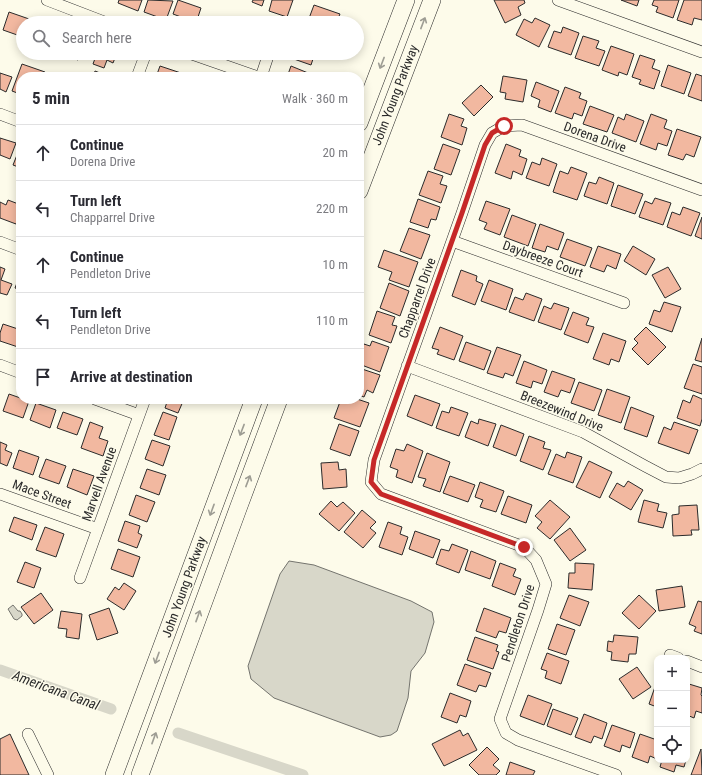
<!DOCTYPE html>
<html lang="en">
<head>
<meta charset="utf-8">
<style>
  :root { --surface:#fff; --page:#f2f2f3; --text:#2b2b33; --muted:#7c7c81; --line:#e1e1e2 }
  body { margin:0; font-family:"Roboto Condensed",sans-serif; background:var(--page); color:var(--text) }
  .controls { position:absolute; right:12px; bottom:12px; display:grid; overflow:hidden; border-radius:8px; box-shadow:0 2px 10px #0003 }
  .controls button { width:36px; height:36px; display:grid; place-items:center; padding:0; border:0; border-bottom:1px solid var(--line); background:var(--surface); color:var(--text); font:20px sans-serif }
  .stop { position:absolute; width:12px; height:12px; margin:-9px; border:3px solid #c62828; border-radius:50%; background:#fff }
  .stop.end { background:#c62828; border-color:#fff; box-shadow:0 1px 4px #0008 }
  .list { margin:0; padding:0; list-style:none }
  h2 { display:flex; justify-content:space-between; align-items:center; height:52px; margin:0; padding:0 16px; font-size:17px }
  h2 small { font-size:13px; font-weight:400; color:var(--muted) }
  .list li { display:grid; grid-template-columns:26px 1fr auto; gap:12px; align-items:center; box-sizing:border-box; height:56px; padding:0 16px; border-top:1px solid var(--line) }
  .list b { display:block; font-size:15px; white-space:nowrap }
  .list p { margin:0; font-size:13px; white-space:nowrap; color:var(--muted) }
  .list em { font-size:13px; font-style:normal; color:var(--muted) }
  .icon { flex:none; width:22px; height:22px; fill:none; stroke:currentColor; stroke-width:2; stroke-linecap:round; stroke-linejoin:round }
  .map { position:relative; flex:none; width:702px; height:775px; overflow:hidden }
  .search { position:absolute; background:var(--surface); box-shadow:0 2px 10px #0003; left:16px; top:16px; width:348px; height:44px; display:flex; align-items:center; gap:10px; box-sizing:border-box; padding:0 14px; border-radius:22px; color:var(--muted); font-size:15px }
  .panel { position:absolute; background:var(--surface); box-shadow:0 2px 10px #0003; left:16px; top:72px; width:348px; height:332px; border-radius:16px }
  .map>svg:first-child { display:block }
  .water { fill:#d8d7c9; stroke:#74746e }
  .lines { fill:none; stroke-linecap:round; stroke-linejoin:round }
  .canal { stroke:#d8d7c9; stroke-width:11 }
  .building { fill:#f2b8a0; stroke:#2b2b2b }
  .minor-casing { stroke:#2b2b2b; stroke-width:12 }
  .highway-casing { stroke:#2b2b2b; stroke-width:18 }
  .minor { stroke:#fdfbea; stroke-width:11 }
  .highway { stroke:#fdfbea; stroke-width:17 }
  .oneway { stroke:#9e9d94 }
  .route { stroke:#c62828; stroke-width:5 }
  .labels { text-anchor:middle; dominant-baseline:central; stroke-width:3; stroke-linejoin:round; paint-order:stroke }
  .street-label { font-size:13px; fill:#2b2b2b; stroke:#fdfbea }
  .water-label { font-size:14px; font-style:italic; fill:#2b2b2b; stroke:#fdfbea }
</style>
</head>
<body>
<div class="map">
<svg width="702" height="775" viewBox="0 0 702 775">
  <rect width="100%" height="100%" fill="#fdfbea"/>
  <path class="water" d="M289,561L314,565L411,601L432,612L434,622L425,653L411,671L408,698L397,731L391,735L380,737L274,698L251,679L248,666L280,574Z
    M13,605L18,611H20L22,614V616L17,620L14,619L8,609Z"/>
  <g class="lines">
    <path class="canal" d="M0,670L111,709
      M178,733L303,775"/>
  </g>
  <path class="building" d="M119,0H142L138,11L118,3Z
    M148,0L173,1L166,20L144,12Z
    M178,0L201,8L196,23H179L181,17L173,14Z
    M253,0H264L262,6L252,2Z
    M272,0H293L287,17L269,11Z
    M494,0H524L525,3L518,7L521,15L505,23Z
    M621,0H639L637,6Z
    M654,0H679L673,18L656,12L658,7L652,5Z
    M684,0H702V20L694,18L692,25L677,20Z
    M314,5L340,14L336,23H313L308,21Z
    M9,12L32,20L31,23H23V37L3,30Z
    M203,17L220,23H201Z
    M535,18L550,25L539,47L516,35L524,19L532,23Z
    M563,27L579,33L571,55L548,47L554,31L561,33Z
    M583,36L599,41L596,48L605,51L599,66L575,58Z
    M611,46L634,54L627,75L619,72L618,76L602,70Z
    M58,53H80L78,60Z
    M97,53H117L113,63L107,60L104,68L93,64Z
    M293,53H315L311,65L291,58Z
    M640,55L655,60L652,68L660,71L654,89L639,84L641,80L632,77Z
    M22,64L45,72L43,77H21V90L20,94L12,91Z
    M668,65L691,73L684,94L661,86Z
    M160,66L181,73L179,77H156Z
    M291,66L313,75V77H287Z
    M95,71L110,77H93Z
    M0,73L12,77L6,92L0,89Z
    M696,74L702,76V101L688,96Z
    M503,76L527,80L523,102L505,99L506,93L500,92Z
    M536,82L559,91L551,112L538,107L540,100L531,96Z
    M481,85L493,97L474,116L462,103Z
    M565,87L581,93L579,98L587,101L582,116L574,113L572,119L555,113Z
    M590,106L614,115L607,132L583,124Z
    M449,114L464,119L461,126L467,128L462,145L441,137Z
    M626,114L644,121L636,142L612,133L618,117L624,120Z
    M651,114L667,120L664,128L672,131L667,146L658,143L656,150L640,144Z
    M677,129L701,137L694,157L686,154L683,160L668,155Z
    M0,138L16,143L10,159L0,155Z
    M443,144L460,150L451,175L434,169Z
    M506,144L521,150L519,156L527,159L522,175L513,171L511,179L495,173Z
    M21,145V168L13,165Z
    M542,158L557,164L549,186L526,178L532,162L540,165Z
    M571,167L587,173L577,200L553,192L560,171L568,174Z
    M428,171L443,176L440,184L447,186L441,203L419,195Z
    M599,177L614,183L607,204L584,196L589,182L596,184Z
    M618,185L643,194L635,214L611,206Z
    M655,198L671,203L663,225L639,217L645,201L652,204Z
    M418,199L440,207L436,220L431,219L428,228L410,222Z
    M8,200L21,205V210L16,224L0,218V202L6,205Z
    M486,201L510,209L500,235L484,229L487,223L479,220Z
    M683,207L700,213L691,236L667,227L672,212L680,215Z
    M512,215L536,224L528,246L504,237Z
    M702,217V239L695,236Z
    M540,224L564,233L558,250L547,246L545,252L532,248Z
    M409,228L430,235L421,259L400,251Z
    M567,239L592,248L585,266L560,257Z
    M598,246L621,254L616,269L607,265L604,272L590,267Z
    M633,246L655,259L646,275L624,261Z
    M384,250L418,262L409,287L389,280L392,272L378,267Z
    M0,267L5,269L1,280L12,284L7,295L0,293Z
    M668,267L681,289L665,298L652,275Z
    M461,270L477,276L476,281L483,284L475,305L452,296Z
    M20,275H21V290L15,288Z
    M489,280L513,289L506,310L481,301Z
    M389,283L409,291L400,316L380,308Z
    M526,293L542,299L534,321L509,312L515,297L523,300Z
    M664,302L681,307L672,332L649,324L654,310L660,312Z
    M554,303L569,308L561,330L538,322L544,306L551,309Z
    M377,311L395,317L392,325L397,326L391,343L369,335Z
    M573,312L589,318L586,325L594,327L588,343L564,334Z
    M3,324L21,330V340L18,347L0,341V333Z
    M440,327L463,336L454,360L437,354L439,350L432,348Z
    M646,327L666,347L648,365L632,349L638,343L634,339Z
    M603,333L626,341L619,362L611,359L609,365L593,359Z
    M702,338V362L695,360Z
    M372,341L389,347L380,372L359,364V357L364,344L370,346Z
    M466,342L491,351L484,370L459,361Z
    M497,347L521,355L513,376L505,373L503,378L487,373Z
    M524,361L547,370L542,384L533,381L531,388L516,383Z
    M693,364L702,367V394L684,388Z
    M359,368L380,375L373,393L367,390L364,397L359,395Z
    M552,371L575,379L570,393L561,390L558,397L544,392Z
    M579,382L602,390L594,411L571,403Z
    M607,389L630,397L621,423L598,415Z
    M9,394L29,401L23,418L3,411Z
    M415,395L440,404L432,426L407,416Z
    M693,395L702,399V419L700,426L677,418L683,400L690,403Z
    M168,399H184L178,413L165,408Z
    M341,399H357L369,403L360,427L334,418Z
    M36,403L56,410L50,428L30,420Z
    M451,407L468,413L459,436L436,428L442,411L449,413Z
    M631,407L654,416L647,437L624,429Z
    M63,412L83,419L77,435L57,428Z
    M163,412L177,417L169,440L154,435Z
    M479,419L496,424L488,446L465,437L471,421L478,424Z
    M90,422L103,427L99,438L108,441L103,456L81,448Z
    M674,422L698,430L689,454L658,443L664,427L671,430Z
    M339,424L359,431L350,456L330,449Z
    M501,425L524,434L516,456L493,447Z
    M529,436L545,442L543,448L551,450L543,470L520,461Z
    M152,440L170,446L163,466L145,459Z
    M0,442L7,445L5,450L12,453L7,466L0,463Z
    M407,444L423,451L412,483L396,477L398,470L390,467L396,449L404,451Z
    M19,450L39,457L33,475L13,468Z
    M567,452L582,457L573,483L548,474L556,454L565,458Z
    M427,453L450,462L440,492L423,486L426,479L418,477Z
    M46,459L66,466L59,484L39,477Z
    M589,461L612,472L600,498L576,487Z
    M338,462L339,470L346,469L347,487L323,489L321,463Z
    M73,469L94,476L87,495L67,487Z
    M147,469L166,475L159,495L140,488Z
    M450,476L475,485L468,502L443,493Z
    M628,481L643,490L631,510L609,497L617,483L624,487Z
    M480,482L504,491L496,512L480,507L483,500L475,497Z
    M136,495L155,502L147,522L129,515Z
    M508,496L532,505L526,523L501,514Z
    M550,500L570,517L550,539L537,528L542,522L535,516Z
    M644,500L659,504L657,511L667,513L663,528L638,522Z
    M331,501L337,507L343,502L355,513L339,531L319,514Z
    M697,505L699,530H691L692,535L673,536L672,515L679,514V506Z
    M362,510L376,522L370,528L376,533L363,548L344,532Z
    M14,517L37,525L32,540L9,531Z
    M125,521L140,526L138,533L142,535L137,548L118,541Z
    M388,522L402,527L400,534L408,537L402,555L379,547Z
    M45,527L64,534L56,557L36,550Z
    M570,528L586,550L570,561L554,540Z
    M415,531L440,540L433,558L409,549Z
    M452,544L468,550L459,573L436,564L441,549L449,551Z
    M118,549L140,557L133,577L111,569Z
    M471,551L496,561L490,579L465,570Z
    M25,562L41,568L34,588L17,582Z
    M500,563L516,569L513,576L521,579L515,595L492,586Z
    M575,563L594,564L592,590L568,588L569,573H575Z
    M124,583L136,591L124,610L107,599L115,587L119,590Z
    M682,586L685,607L659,611L656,590Z
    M41,593L53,610L34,624L21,607Z
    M569,595L589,602L580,626L560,618Z
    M639,595L656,611L639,629L622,613Z
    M698,601L702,602V634L694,631L696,627L689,624Z
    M109,608L118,633L97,640L89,615Z
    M484,608L511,618L506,633L499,631L496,638L476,631Z
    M61,611L82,614L79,639L66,637L67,629L58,628Z
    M557,624L575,630L566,655L548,649Z
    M614,635L638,637L636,654H629L628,662L611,660L612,652L607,651L608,641L613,642Z
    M475,637L498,645L496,651L499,652L493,669L467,660Z
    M547,653L569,661L561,684L545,678L547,671L541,669Z
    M465,664L491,673L486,687L479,685L476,692L457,685Z
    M637,667L651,687L633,699L619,679Z
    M656,684H657V707L649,704Z
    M689,684L702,688L701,695L702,696V713L696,711L694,718L687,715V690Z
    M450,693L471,701L466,717L460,715L457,723L441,717Z
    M528,695L552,704L544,725L520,716Z
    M553,709L578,718L571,735L547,726Z
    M584,714L607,723L602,739L594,736L591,743L575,737Z
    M612,725L635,733L630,748L622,745L620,752L604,746Z
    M460,730L463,736L468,733L477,750L444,766L432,744Z
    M10,734L29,775H0V739Z
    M640,734L657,740V759L650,756L648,763L632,757Z
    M487,747L499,759L493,765L500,771L496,775H479L469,765Z
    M701,749L702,775H691Z
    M662,760H686L684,767L676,765L674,772L660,767Z
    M510,762L535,771L533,775H506Z"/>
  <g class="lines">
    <defs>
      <path id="minor" d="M47,0L107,23
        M558,0L702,52
        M189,53L258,77
        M137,77L146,53
        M261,77L269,53
        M0,114L21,122
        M452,241L624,303
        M0,242L21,250
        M0,365L21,373
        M407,366L583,432L645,466L666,477L679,478L692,474L702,469
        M95,399L139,415
        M0,494L98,529
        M80,578L145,399
        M670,655L678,658
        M687,661L702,667
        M28,734L48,775
        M616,775L518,740L506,733L500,719L538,610L546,584L536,560L524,547L381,494L371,482L374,460L462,213L485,145L492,133L504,126L522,125L702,190"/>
      <path id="highway" d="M359,123L406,0
        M359,191L432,0
        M114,775L254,399
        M140,775L239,506L279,399"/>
    </defs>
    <use href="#minor" class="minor-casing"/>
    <use href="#highway" class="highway-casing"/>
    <use href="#minor" class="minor"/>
    <use href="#highway" class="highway"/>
  </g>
  <defs><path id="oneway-shaft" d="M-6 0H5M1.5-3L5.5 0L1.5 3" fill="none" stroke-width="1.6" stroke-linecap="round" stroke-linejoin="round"/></defs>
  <g class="oneway">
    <use href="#oneway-shaft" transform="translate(423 23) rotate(-69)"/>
    <use href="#oneway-shaft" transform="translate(382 63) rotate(111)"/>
    <use href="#oneway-shaft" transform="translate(242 430) rotate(111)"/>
    <use href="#oneway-shaft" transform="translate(248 481) rotate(-69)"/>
    <use href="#oneway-shaft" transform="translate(212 510) rotate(110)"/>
    <use href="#oneway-shaft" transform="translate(198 616) rotate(-70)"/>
    <use href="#oneway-shaft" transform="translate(157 658) rotate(110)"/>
    <use href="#oneway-shaft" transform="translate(154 738) rotate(-70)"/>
  </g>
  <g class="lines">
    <path class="route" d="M504,126L492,133L485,145L462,213L374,460L371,482L381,494L524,547"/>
  </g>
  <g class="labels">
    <g class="street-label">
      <text transform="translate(395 95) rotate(-69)">John Young Parkway</text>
      <text transform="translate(595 137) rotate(20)">Dorena Drive</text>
      <text transform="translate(543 259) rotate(20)">Daybreeze Court</text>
      <text transform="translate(417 298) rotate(-70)">Chapparrel Drive</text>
      <text transform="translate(562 411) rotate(22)">Breezewind Drive</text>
      <text transform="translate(99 484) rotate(-70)">Marvell Avenue</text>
      <text transform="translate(42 494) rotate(20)">Mace Street</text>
      <text transform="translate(184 587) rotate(-70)">John Young Parkway</text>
      <text transform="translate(518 623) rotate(-72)">Pendleton Drive</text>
    </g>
    <g class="water-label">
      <text transform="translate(56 690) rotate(20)">Americana Canal</text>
    </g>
  </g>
</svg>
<div class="controls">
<button>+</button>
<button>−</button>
<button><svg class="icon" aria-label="locate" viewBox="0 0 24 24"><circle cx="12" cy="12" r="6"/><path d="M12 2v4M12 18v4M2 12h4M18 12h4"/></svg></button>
</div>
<div class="stop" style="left:504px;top:126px"></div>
<div class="stop end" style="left:524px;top:547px"></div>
<div class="search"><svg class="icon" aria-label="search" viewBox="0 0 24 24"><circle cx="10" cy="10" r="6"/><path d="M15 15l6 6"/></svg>Search here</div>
<section class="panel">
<h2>5 min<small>Walk · 360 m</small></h2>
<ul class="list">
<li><svg class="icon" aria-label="ahead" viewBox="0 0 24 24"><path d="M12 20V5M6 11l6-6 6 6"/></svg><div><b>Continue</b><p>Dorena Drive</p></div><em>20 m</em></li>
<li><svg class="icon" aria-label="left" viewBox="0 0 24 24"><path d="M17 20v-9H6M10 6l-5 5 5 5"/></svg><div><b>Turn left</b><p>Chapparrel Drive</p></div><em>220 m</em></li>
<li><svg class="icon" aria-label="ahead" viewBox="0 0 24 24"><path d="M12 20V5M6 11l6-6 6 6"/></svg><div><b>Continue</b><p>Pendleton Drive</p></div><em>10 m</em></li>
<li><svg class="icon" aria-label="left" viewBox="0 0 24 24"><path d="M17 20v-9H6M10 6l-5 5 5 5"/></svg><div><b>Turn left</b><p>Pendleton Drive</p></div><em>110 m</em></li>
<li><svg class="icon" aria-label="arrive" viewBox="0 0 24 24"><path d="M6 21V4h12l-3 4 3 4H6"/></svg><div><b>Arrive at destination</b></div></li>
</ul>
</section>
</div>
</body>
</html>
